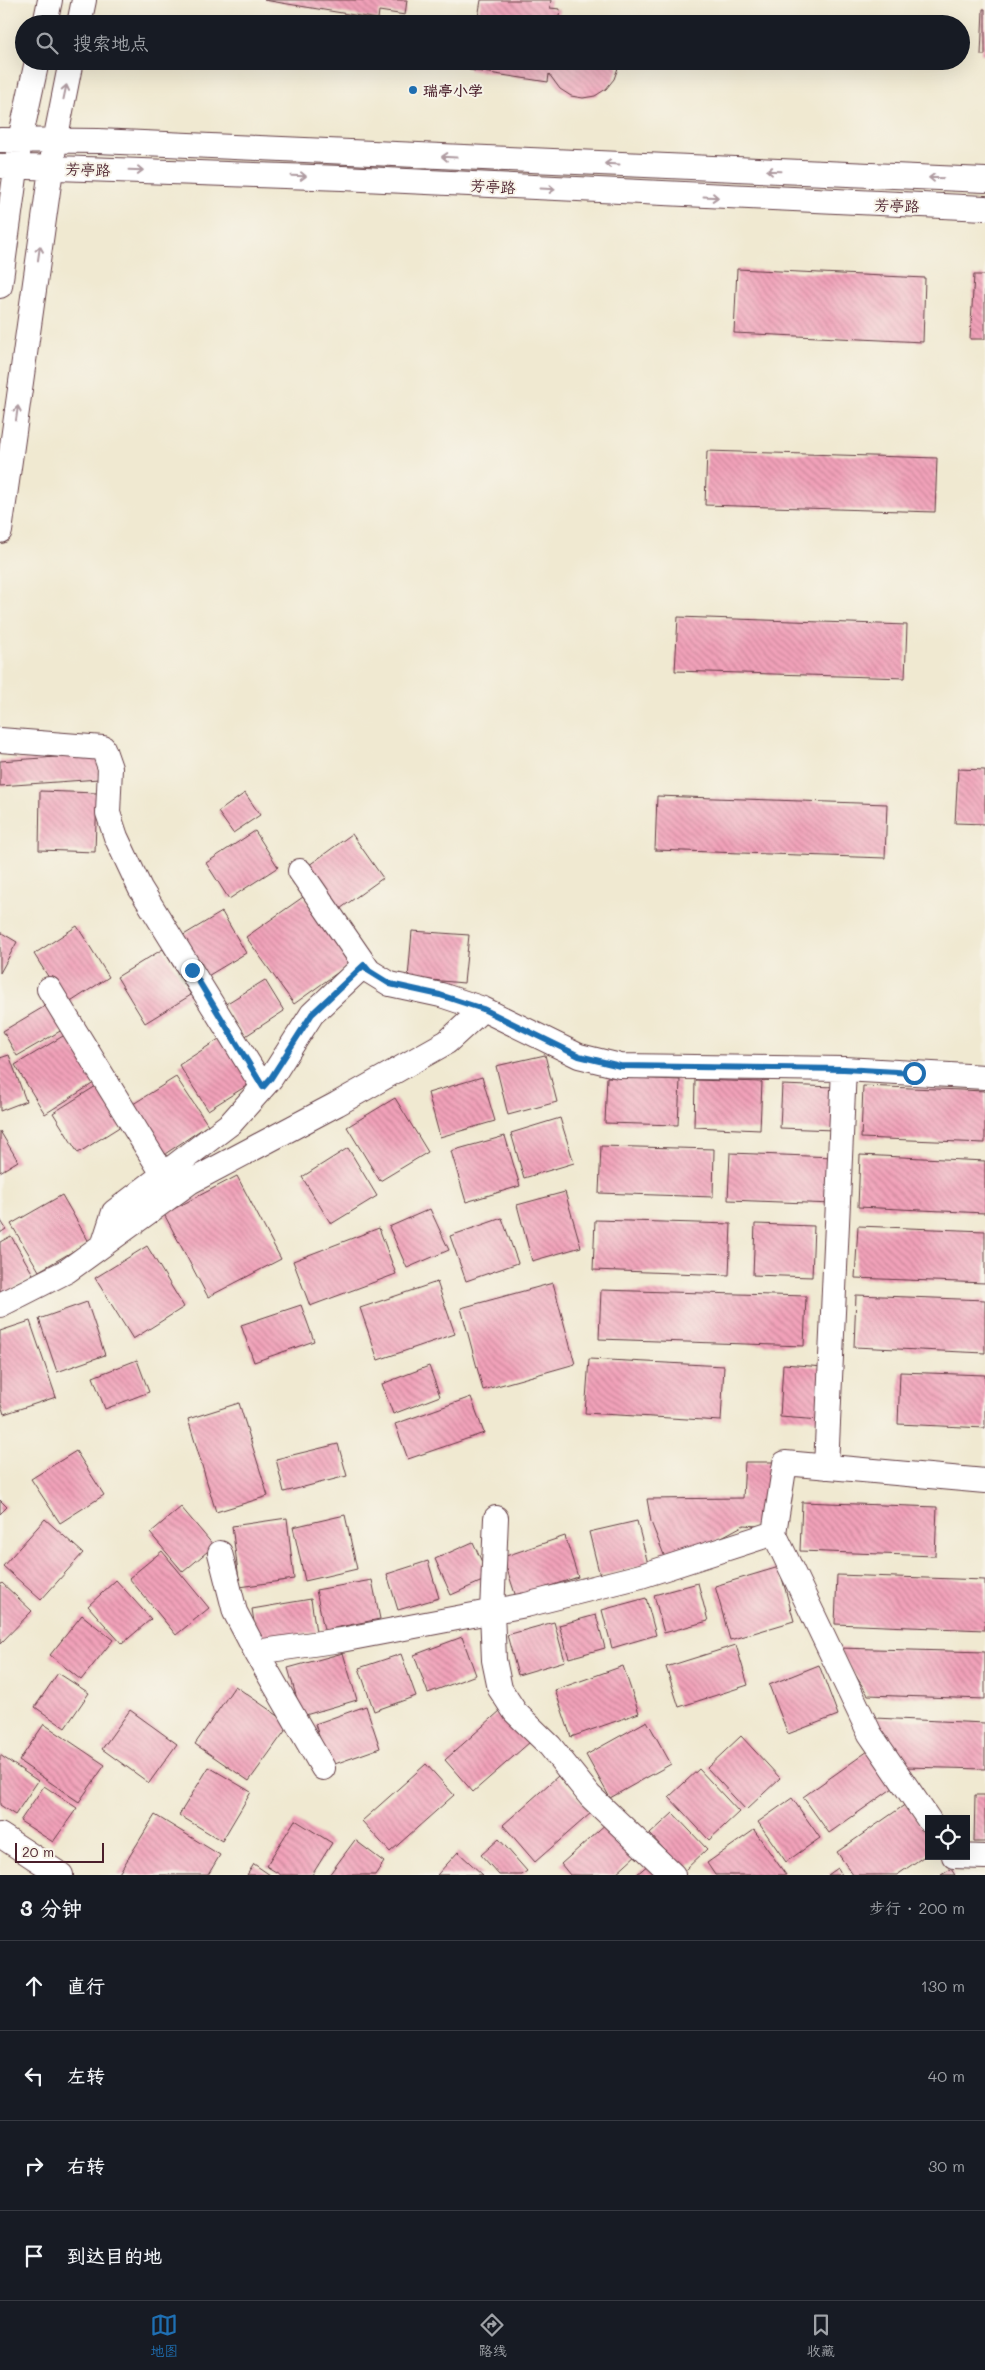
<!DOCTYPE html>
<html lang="zh">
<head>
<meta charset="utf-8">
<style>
  :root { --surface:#171b24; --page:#20242c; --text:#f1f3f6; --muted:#9ea1a6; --line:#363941; --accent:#1f6fb2 }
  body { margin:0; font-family:Mali,"LXGW WenKai TC",sans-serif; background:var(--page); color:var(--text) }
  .controls { position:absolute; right:15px; bottom:15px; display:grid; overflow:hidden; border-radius:0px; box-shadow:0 5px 20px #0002 }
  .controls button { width:45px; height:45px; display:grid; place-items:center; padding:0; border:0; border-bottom:1px solid var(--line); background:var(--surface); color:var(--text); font:25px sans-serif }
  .scale { position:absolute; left:15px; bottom:12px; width:89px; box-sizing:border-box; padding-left:5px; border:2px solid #4a1f2b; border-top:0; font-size:14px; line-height:18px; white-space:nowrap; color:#4a1f2b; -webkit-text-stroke:4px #f7f3e8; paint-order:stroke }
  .stop { position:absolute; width:15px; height:15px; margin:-11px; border:4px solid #1f6fb2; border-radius:50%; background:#fff }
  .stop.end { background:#1f6fb2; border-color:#fff; box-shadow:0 1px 5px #0008 }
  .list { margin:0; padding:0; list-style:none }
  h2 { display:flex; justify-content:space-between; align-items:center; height:65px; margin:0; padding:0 20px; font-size:21px }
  h2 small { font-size:16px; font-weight:400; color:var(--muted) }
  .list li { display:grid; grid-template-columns:32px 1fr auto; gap:15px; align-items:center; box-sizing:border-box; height:90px; padding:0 20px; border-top:1px solid var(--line) }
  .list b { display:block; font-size:19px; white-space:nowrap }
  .list em { font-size:16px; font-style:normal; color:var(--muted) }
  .icon { flex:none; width:28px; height:28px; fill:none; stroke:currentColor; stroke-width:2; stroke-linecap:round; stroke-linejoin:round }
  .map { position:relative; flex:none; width:985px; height:1875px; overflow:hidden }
  .search { position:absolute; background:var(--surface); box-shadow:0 5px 20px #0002; left:15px; right:15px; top:15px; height:55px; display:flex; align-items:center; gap:12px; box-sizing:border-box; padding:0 18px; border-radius:28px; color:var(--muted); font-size:19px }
  .sheet { height:425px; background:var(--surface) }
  nav { display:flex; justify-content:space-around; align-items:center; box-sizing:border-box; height:70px; border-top:1px solid var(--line); background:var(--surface); font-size:14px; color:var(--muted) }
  nav a { display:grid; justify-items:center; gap:2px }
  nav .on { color:var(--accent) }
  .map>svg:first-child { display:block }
  .building { fill:url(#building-back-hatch) }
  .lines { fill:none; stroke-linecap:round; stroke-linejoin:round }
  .street-casing { stroke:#633d44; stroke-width:26 }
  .street { stroke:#fff; stroke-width:24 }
  .oneway { stroke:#ae9aa0 }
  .route { stroke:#1f6fb2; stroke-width:6 }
  .poi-dot { fill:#1f6fb2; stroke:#f7f3e8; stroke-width:2 }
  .labels { text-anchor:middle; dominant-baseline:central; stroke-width:4; stroke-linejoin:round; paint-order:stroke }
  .poi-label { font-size:15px; font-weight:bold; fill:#4a1f2b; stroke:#f7f3e8; text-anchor:start }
  .street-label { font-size:15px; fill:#4a1f2b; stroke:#f7f3e8 }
</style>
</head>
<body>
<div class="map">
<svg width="985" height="1875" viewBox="0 0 985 1875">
  <defs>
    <pattern id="building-back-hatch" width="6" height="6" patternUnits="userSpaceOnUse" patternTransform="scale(1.25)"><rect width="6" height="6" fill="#f2a2ba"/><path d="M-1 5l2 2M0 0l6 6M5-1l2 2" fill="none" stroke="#c68397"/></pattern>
  </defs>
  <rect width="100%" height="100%" fill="#f7f3e8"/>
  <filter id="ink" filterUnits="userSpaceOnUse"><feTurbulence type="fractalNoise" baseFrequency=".02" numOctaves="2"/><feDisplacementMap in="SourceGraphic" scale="10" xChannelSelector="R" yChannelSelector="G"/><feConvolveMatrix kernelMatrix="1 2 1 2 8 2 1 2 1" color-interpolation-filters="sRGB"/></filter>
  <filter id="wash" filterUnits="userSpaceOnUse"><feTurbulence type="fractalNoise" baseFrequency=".0096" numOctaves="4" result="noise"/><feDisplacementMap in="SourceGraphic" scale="20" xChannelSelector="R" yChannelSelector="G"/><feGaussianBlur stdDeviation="1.12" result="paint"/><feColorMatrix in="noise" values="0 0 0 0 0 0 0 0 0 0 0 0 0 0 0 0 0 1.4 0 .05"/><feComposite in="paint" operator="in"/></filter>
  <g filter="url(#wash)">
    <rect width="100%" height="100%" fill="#f0e9d1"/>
    <g id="blocks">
      <path class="building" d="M264,0H407L405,15L379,11L378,19Z
        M481,0H551L550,8L560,9L558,24H477Z
        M983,9H985V55H981Z
        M471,61H618V68L614,79L606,89L595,96L583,98L571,96L560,89L549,74L548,82L469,70Z
        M737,269L925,278L923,342L734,333Z
        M974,275H985V339H970Z
        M707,451L937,458L935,512L705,505Z
        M678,617L907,625L905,678L675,671Z
        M98,754L99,779L0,786V761Z
        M958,769L985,770V824L955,823Z
        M40,791L97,793L95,852L39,850Z
        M245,793L260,815L233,833L218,812Z
        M657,796L887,804L885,858L655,850Z
        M255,831L278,867L229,899L206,863Z
        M352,834L383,878L337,911L305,868Z
        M303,897L351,963L294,1004L246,937Z
        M222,912L246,953L206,977L182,936Z
        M77,926L109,977L66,1005L34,954Z
        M412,931L469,935L464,983L408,978Z
        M0,932L17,942L0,973Z
        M163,949L191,995L145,1023L117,977Z
        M265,980L284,1011L244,1037L224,1005Z
        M47,1005L62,1030L17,1056L3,1031Z
        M68,1033L97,1081L45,1114L15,1065Z
        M222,1037L251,1083L208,1110L179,1065Z
        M9,1055L26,1101L0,1111V1058Z
        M545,1055L557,1102L508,1115L496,1066Z
        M176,1077L208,1125L162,1156L130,1106Z
        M482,1077L495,1121L440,1137L428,1093Z
        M607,1077L680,1080L678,1125L605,1123Z
        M695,1080L762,1082L760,1130L694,1127Z
        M782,1085L835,1087L834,1130L780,1128Z
        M96,1086L121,1126L78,1153L53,1113Z
        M863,1086L985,1091V1143L861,1138Z
        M395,1098L428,1152L380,1181L347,1127Z
        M560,1118L574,1163L524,1178L511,1133Z
        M0,1131L18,1161L0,1172Z
        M505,1136L520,1186L466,1202L451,1151Z
        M601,1146L714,1149L713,1197L599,1193Z
        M348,1148L377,1196L331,1224L302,1177Z
        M730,1153L834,1157L833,1204L728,1200Z
        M860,1155L985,1161V1213L858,1207Z
        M237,1176L281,1259L208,1297L164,1214Z
        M565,1192L581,1247L532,1261L517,1205Z
        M62,1195L89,1242L39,1271L11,1224Z
        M430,1209L449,1250L407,1268L389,1227Z
        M502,1218L518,1263L466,1281L450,1236Z
        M0,1219L6,1229L0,1233Z
        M595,1220L731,1224L729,1275L593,1270Z
        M755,1224L814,1226L812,1277L753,1275Z
        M858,1226L985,1231V1283L855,1278Z
        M379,1228L396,1274L310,1306L293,1261Z
        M11,1236L34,1276L0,1296V1242Z
        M147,1246L184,1307L133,1339L95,1278Z
        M437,1282L455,1334L378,1360L360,1308Z
        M553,1283L575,1364L483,1390L461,1308Z
        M601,1290L806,1296L804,1346L599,1339Z
        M856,1295L985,1300V1353L854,1347Z
        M87,1302L105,1355L57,1372L39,1319Z
        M301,1305L314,1341L254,1362L241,1325Z
        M30,1321L56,1397L4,1414L0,1402V1331Z
        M589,1359L724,1366L721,1421L585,1413Z
        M137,1360L149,1392L105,1409L93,1377Z
        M783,1364L824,1367L821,1420L780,1417Z
        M429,1366L440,1396L393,1414L382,1384Z
        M900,1372L985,1375V1428L898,1424Z
        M471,1397L484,1433L408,1459L395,1424Z
        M239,1403L268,1496L216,1512L188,1419Z
        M338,1444L347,1476L284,1492L276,1459Z
        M76,1451L104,1495L60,1523L31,1479Z
        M745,1462H773L770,1527L744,1525L694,1552L666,1560L651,1522L647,1499L743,1498Z
        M0,1500L7,1507L0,1514Z
        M802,1502L937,1507L935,1556L800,1551Z
        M181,1507L214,1546L183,1572L150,1533Z
        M345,1515L357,1569L305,1581L293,1527Z
        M287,1518L294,1579L240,1587L232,1526Z
        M45,1519L83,1553L41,1600L3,1566Z
        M637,1521L648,1564L600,1576L589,1532Z
        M565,1536L578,1577L516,1597L503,1557Z
        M473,1542L489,1578L451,1595L435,1559Z
        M162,1551L209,1608L176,1635L129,1578Z
        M428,1561L439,1598L398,1610L387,1574Z
        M779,1567L794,1621L730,1640L715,1586Z
        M837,1575L985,1580V1630L835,1624Z
        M116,1580L151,1619L122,1644L88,1606Z
        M372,1580L380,1619L324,1630L316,1590Z
        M2,1583L32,1611L0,1644V1586Z
        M698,1583L708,1621L664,1633L654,1595Z
        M646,1598L656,1635L612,1648L602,1610Z
        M311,1599L316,1632L257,1641L252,1609Z
        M82,1615L113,1640L81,1680L50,1655Z
        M596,1615L605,1648L569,1658L559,1625Z
        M554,1622L565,1661L518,1675L507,1635Z
        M462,1637L476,1675L428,1693L414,1655Z
        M736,1645L748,1685L679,1707L666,1667Z
        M838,1648L985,1652V1699L868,1695Z
        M343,1653L357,1700L302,1716L288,1668Z
        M401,1654L416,1696L374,1711L359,1668Z
        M819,1665L838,1715L788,1734L769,1685Z
        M623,1666L639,1713L571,1737L555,1690Z
        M58,1673L89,1693L65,1728L35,1707Z
        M235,1686L290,1724L249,1781L195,1744Z
        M366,1706L380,1748L329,1766L315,1724Z
        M130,1710L177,1744L149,1783L102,1749Z
        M501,1710L530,1742L473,1792L445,1760Z
        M874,1718L985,1723V1769L905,1767Z
        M647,1721L671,1764L610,1798L586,1755Z
        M44,1724L105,1765L79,1802L19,1761Z
        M741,1736L780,1778L746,1810L707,1768Z
        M868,1751L893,1788L829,1833L803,1797Z
        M0,1755L38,1781L15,1815L0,1805Z
        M426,1764L454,1795L390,1852L362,1821Z
        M209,1767L251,1792L222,1841L179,1815Z
        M699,1769L739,1812L709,1840L669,1797Z
        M558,1776L591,1813L535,1862L503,1825Z
        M44,1786L77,1808L53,1842L20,1821Z
        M975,1795H985V1842H974Z
        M792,1798L820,1838L786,1862L758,1822Z
        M906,1804L929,1836V1853L897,1875H853L837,1852Z
        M673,1813L707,1849L684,1871L650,1834Z
        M155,1815L220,1855L208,1875H118Z
        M295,1820L332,1843L312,1875H281L266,1866Z
        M608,1822L637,1854L614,1875H570L561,1864Z
        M754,1830L786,1875H715L707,1863Z
        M499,1839L527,1871L522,1875H499L481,1855Z
        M355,1840L384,1862L375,1875H329Z
        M458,1852L483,1875H437Z
        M254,1864L270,1875H247Z
        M649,1864L659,1875H636Z
        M838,1868L842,1875H828Z
        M951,1869L955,1875H941Z"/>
    </g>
  </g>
  <g filter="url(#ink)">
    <use href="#blocks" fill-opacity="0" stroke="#633d44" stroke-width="1"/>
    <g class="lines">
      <defs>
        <path id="street" d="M45,24L50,0
          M79,24L84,0
          M0,140L98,141L985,180
          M0,166L342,178L985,208
          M0,286L20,140L37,61
          M0,531L55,141L71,61
          M0,740L103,748L110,768L108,813L116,837L140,888L263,1087
          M300,871L369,971L390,984L441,995L483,1009
          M49,989L163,1174
          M844,1069L985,1077
          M104,1243L114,1212L231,1123L271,1078L312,1014L364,965
          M0,1305L67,1271L190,1182L337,1104L447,1042L483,1009L579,1056L620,1066L844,1069L826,1467
          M496,1518L492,1612L494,1660L500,1689L515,1712L550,1746L590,1796L673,1875
          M220,1553L235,1612L256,1652L323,1768
          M256,1652L341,1640L526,1605L641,1576L774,1533
          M929,1820L870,1734L774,1533L785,1463L985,1481
          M0,1835L61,1875
          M954,1856L985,1857"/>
      </defs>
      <use href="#street" class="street-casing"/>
      <use href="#street" class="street"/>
    </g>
    <defs><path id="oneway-shaft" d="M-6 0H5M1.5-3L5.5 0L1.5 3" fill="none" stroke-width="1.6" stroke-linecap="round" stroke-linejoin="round" transform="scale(1.25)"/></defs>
    <g class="oneway">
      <use href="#oneway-shaft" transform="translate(65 92) rotate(-78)"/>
      <use href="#oneway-shaft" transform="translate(449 157) rotate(-177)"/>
      <use href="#oneway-shaft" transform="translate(612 164) rotate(-177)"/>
      <use href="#oneway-shaft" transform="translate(136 170) rotate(2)"/>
      <use href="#oneway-shaft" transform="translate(774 171) rotate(-178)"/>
      <use href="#oneway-shaft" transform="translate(299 176) rotate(2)"/>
      <use href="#oneway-shaft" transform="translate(936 178) rotate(-178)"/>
      <use href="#oneway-shaft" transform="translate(548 189) rotate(3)"/>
      <use href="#oneway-shaft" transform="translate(711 197) rotate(3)"/>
      <use href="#oneway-shaft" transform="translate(39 253) rotate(-82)"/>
      <use href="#oneway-shaft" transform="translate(17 413) rotate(-82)"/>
    </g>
  </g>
  <g class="lines" filter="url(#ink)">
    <path class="route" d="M192,970L263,1087L271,1078L312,1014L364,965L369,971L390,984L440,995L483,1009L579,1056L620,1066L844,1069L914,1073"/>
  </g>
  <circle class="poi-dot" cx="413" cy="90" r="5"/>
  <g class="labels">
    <g class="poi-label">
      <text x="423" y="90">瑞亭小学</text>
    </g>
    <g class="street-label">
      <text transform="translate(88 169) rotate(2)">芳亭路</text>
      <text transform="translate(493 186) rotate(3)">芳亭路</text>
      <text transform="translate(897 205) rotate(2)">芳亭路</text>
    </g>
  </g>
</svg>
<div class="controls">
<button><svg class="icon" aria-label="locate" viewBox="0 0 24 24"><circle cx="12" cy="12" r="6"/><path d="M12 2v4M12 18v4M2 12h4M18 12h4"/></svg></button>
</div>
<div class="scale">20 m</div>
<div class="stop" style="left:914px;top:1073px"></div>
<div class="stop end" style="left:192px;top:970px"></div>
<div class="search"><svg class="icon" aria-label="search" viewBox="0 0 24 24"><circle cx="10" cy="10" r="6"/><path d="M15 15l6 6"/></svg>搜索地点</div>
</div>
<section class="sheet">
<h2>3 分钟<small>步行 · 200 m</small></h2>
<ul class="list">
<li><svg class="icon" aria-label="ahead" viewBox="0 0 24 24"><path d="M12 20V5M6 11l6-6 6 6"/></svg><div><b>直行</b></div><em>130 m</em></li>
<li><svg class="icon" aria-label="left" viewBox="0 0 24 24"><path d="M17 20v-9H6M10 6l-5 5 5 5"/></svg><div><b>左转</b></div><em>40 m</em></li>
<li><svg class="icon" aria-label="right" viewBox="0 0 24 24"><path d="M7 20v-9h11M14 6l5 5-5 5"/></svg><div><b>右转</b></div><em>30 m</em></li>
<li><svg class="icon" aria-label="arrive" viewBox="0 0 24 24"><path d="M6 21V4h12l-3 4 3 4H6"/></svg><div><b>到达目的地</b></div></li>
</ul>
</section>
<nav>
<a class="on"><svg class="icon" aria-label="map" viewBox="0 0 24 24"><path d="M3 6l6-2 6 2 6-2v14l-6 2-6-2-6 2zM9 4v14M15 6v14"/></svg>地图</a>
<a><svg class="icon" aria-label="directions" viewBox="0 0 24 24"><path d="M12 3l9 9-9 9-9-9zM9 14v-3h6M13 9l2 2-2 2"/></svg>路线</a>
<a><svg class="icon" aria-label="saved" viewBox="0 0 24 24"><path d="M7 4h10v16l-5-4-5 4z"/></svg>收藏</a>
</nav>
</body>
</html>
